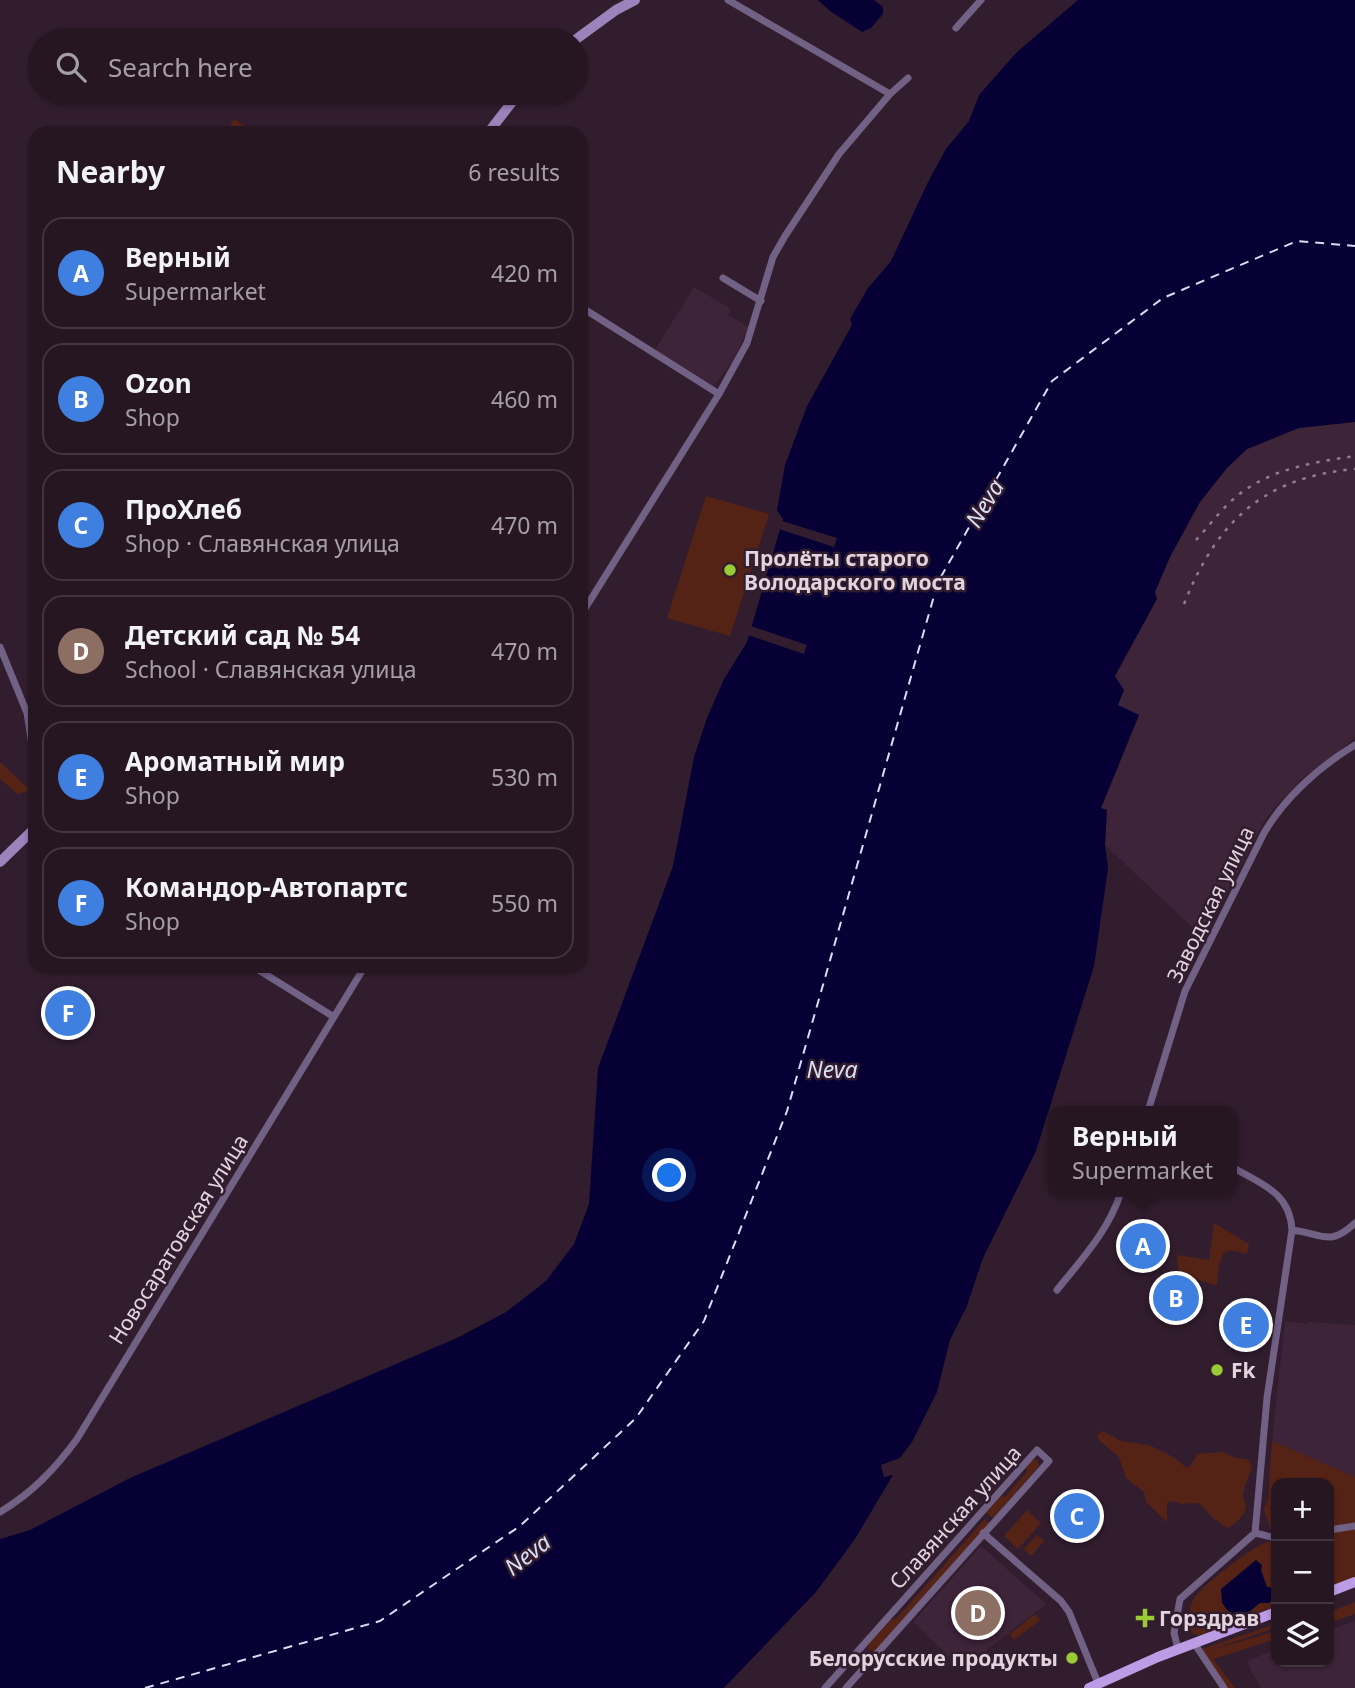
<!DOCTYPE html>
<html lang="en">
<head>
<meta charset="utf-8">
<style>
  :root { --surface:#261622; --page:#2e1f2a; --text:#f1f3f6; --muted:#a49fa5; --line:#423540; --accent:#9acb34 }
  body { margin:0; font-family:"Noto Sans",sans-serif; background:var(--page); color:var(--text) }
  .controls { position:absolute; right:21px; bottom:21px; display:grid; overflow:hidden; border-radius:14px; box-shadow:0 2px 5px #0004 }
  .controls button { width:63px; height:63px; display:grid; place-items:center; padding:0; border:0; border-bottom:2px solid var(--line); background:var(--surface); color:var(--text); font:35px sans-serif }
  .you { position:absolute; left:670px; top:1176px; width:24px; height:24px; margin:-18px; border:5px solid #fff; border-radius:50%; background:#1a73e8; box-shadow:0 0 0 10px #1a73e833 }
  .badge { display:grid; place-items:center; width:46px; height:46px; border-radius:50%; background:var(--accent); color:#fff; font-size:23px; font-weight:700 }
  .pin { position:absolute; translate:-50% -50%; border:4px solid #fff; box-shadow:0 2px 7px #0006 }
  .popup { position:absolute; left:1048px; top:1106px; width:189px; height:91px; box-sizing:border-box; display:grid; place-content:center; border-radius:14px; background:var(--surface); filter:drop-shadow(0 2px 5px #0005); font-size:23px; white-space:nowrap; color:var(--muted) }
  .popup b { font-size:26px; color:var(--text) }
  .popup::after { content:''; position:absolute; left:50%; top:100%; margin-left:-14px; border:14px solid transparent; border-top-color:var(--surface) }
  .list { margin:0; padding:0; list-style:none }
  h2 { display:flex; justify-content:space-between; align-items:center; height:91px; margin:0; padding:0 28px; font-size:30px }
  h2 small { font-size:23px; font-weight:400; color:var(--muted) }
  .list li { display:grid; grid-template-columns:46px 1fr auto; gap:21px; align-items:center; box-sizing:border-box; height:112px; margin:0 14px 14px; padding:0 14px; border:2px solid var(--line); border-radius:21px }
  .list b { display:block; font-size:26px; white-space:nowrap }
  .list p { margin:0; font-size:23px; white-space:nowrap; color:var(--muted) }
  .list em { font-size:23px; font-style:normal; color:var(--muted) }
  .icon { flex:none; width:38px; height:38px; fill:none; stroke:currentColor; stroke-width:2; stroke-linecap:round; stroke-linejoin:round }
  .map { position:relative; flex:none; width:1355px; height:1688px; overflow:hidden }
  .search { position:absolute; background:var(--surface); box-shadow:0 2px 5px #0004; left:28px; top:28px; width:560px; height:77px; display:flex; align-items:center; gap:18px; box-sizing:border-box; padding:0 24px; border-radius:38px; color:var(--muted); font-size:26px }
  .panel { position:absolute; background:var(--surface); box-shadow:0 2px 5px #0004; left:28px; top:126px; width:560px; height:847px; border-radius:21px }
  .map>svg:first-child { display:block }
  .built { fill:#3e2439 }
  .green { fill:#552316 }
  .water { fill:#060034 }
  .pier { fill:#321d2e }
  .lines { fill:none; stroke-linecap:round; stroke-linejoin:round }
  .ferry { stroke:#d8def4; stroke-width:2; stroke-dasharray:9 7; stroke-linecap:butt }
  .street { stroke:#716185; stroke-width:7 }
  .secondary { stroke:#9c83bb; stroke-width:10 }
  .primary { stroke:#bd9ce6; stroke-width:10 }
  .rail { stroke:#907e8c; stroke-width:2.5; stroke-dasharray:3.5 7; stroke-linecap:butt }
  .poi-dot { fill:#9acb34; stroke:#321d2e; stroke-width:2.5 }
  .labels { text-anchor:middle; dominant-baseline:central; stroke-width:5; stroke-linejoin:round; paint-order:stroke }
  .poi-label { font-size:21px; font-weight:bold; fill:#e2d4de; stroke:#321d2e; text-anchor:start }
  .street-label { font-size:21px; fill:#e2d4de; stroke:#321d2e }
  .water-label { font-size:23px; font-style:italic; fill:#d8def4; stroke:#321d2e }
</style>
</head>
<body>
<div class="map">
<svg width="1355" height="1688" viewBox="0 0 1355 1688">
  <rect width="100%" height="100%" fill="#321d2e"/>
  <path class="built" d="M694,287L731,309L728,315L749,327L733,360L714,386L655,350Z
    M1355,422V738L1303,778L1276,806L1264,821L1210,926L1192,927L1105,845L1107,811L1101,809L1139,715L1117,705L1115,676L1170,557L1200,502L1227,468L1247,449L1299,428Z
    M1285,1321L1308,1324L1309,1322L1355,1325V1477L1272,1441Z
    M981,1546L1046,1604L962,1669L913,1622Z
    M1355,1621V1688H1261L1251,1671L1248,1661L1276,1649V1662H1329V1630Z"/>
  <path class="green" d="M234,119L256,133H226Z
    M706,496L769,514L730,636L667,618Z
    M0,762L30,790L18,794L0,779Z
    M1214,1223L1249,1244L1247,1254C1243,1253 1233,1250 1228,1251C1218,1253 1218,1277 1217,1286L1182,1274L1178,1269L1177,1255L1209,1260Z
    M1103,1431L1121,1441L1149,1445L1173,1457L1187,1468L1191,1465L1197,1454L1223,1452L1233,1457L1249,1460L1252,1467C1249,1476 1244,1485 1243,1495C1243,1499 1246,1502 1246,1506C1244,1517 1236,1524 1227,1528L1213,1518L1199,1503L1181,1504L1173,1501L1167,1503V1522L1146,1502L1144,1492L1126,1478L1119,1457L1099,1440L1097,1435Z
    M1272,1441L1355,1477V1524L1329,1528V1483H1276V1535L1272,1534L1264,1509L1268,1500Z
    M1037,1459L1039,1466L993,1518L986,1513L1001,1496L1005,1497L1027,1472L1026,1467L1032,1460Z
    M1027,1510L1041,1523L1018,1549L1004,1536Z
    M985,1519L989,1523L874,1652L868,1649L869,1644L891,1620L896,1619Z
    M1355,1528V1577L1329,1587V1532Z
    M1037,1535L1044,1541L1031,1556L1024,1549Z
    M1276,1541V1606L1201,1635L1193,1634C1187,1623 1188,1608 1195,1597C1203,1585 1252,1547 1265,1543C1269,1541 1273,1541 1276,1541Z
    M1355,1602V1614L1329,1623V1612Z
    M1035,1614L1040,1620L1014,1640L1010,1634Z
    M1276,1624V1628L1207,1651L1276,1631V1639L1213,1659L1235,1688H1228L1202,1649Z"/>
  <path class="water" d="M818,0H874L883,7V14L871,28L862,32L830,11Z
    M1078,0H1355V422L1299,428L1247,449L1227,468L1200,502L1170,557L1155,592L1157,599L1115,676L1124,690L1118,705L1139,715L1101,808L1107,810L1105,845L1108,868L1094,966L1036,1151L983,1258L967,1306L950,1340L937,1392L912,1442L900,1458L881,1465L884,1477L893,1475L855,1539L816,1592L724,1688H0V1539L30,1530L130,1478L459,1337L506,1312L546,1281L574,1244L589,1204L598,1068L673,866L694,757L707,718L724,679L747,642L783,519L777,510L785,465L807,406L852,325L850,319L868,288L891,261L929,180L946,149L969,121L979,95L1017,52Z
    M1256,1560L1262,1565L1261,1570L1267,1587L1276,1588V1598L1269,1603H1260L1249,1612L1231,1615L1222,1603L1221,1589Z"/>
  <path class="pier" d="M779,520L837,538L834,547L776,528Z
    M748,625L807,645L804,654L745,634Z"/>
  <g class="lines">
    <path class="ferry" d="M145,1688L380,1621L520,1526L636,1418L704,1321L787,1111L938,582L1052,381L1163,298L1297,241L1355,246"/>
    <path class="street" d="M728,0L890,94
      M956,28L981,0
      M723,278L761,301
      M581,307L719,394
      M581,615L719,394L747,343L773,257L785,236L839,154L890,94L908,78
      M0,647L27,713L35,764
      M252,966L334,1017
      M1148,1111L1185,991L1264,833C1285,797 1320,766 1355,745
      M1292,1230C1324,1234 1329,1247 1355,1223
      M1057,1290C1082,1259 1109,1230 1121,1192
      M0,1512C32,1493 55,1469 77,1439L365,966
      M1329,1530L1355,1526
      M983,1533L1061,1601L1069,1612L1098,1683
      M1255,1533L1276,1538
      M1194,1643L1224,1688
      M1178,1649L1174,1633L1180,1599L1255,1533L1267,1398L1292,1230C1290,1192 1261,1184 1232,1167
      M825,1688L1037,1450L1049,1461L846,1688"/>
    <path class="secondary" d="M575,40L616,10L635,0
      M488,133L519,93
      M0,862L35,828"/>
    <path class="primary" d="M1329,1592L1355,1582
      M1089,1688L1158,1657L1276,1612"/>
    <path class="rail" d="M1196,540C1209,526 1222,508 1237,496C1270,469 1314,462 1355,456
      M1184,604C1217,521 1264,477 1355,469"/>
  </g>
  <g class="poi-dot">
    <circle cx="730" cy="570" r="7"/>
    <circle cx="1217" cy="1370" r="7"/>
    <path d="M1141.5 1607.5h7v7h7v7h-7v7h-7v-7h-7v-7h7z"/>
    <circle cx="1072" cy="1658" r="7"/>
  </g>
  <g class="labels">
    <g class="poi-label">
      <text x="744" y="558">Пролёты старого<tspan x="744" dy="24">Володарского моста</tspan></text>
      <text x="1231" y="1370">Fk</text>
      <text x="1159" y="1618">Горздрав</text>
      <text x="1058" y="1658" text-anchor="end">Белорусские продукты</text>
    </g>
    <g class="street-label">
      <text transform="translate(1210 904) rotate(-64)">Заводская улица</text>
      <text transform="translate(178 1239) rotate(-58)">Новосаратовская улица</text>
      <text transform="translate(955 1517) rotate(-48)">Славянская улица</text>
    </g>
    <g class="water-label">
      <text transform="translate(984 503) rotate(-59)">Neva</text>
      <text x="832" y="1069">Neva</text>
      <text transform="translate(527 1554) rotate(-38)">Neva</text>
    </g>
  </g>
</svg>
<div class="controls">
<button>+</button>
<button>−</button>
<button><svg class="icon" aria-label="layers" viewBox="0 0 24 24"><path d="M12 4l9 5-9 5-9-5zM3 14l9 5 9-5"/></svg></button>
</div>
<div class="you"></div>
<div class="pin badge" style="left:1143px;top:1246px;background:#3f7fe0">A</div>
<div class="popup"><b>Верный</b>Supermarket</div>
<div class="pin badge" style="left:1176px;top:1298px;background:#3f7fe0">B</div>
<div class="pin badge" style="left:1077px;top:1516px;background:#3f7fe0">C</div>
<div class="pin badge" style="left:978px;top:1613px;background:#8d6e63">D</div>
<div class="pin badge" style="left:1246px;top:1325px;background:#3f7fe0">E</div>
<div class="pin badge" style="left:68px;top:1013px;background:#3f7fe0">F</div>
<div class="search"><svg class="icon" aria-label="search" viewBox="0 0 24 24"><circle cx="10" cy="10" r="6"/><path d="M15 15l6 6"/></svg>Search here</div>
<section class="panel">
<h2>Nearby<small>6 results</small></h2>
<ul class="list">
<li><span class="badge" style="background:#3f7fe0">A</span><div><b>Верный</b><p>Supermarket</p></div><em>420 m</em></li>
<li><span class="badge" style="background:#3f7fe0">B</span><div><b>Ozon</b><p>Shop</p></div><em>460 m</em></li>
<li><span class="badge" style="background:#3f7fe0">C</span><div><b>ПроХлеб</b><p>Shop · Славянская улица</p></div><em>470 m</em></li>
<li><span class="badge" style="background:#8d6e63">D</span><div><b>Детский сад № 54</b><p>School · Славянская улица</p></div><em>470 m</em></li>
<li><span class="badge" style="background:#3f7fe0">E</span><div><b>Ароматный мир</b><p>Shop</p></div><em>530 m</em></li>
<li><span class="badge" style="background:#3f7fe0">F</span><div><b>Командор-Автопартс</b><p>Shop</p></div><em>550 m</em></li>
</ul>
</section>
</div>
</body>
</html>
